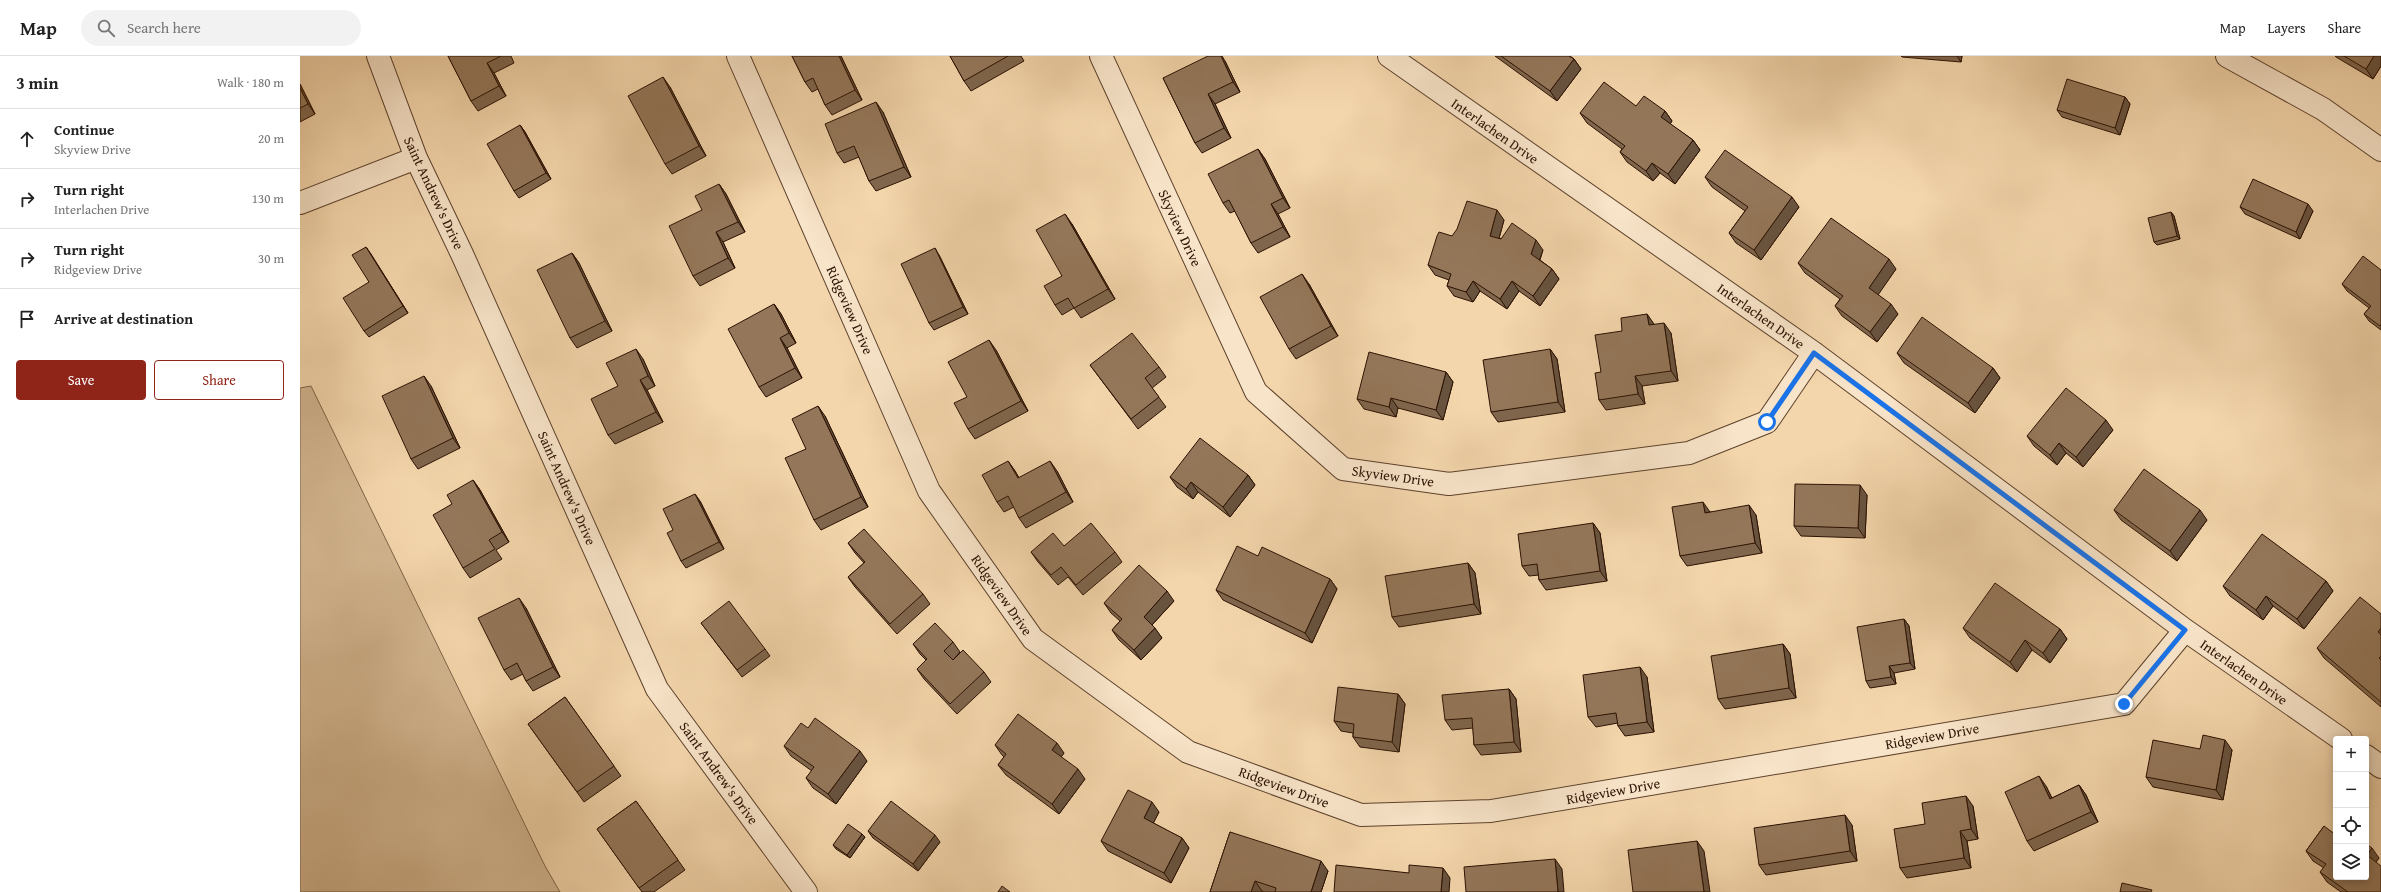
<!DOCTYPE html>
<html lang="en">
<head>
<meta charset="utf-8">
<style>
  :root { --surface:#fff; --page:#f2f2f2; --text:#222; --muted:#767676; --line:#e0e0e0; --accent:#8f2418 }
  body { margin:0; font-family:"Gentium Book Plus",serif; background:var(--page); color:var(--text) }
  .controls { position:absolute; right:12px; bottom:12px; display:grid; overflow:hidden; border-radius:4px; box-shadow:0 2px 10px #0003 }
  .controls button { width:36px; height:36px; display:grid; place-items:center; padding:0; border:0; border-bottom:1px solid var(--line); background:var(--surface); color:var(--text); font:20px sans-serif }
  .stop { position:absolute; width:12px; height:12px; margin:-9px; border:3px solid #1a73e8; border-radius:50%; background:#fff }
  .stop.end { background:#1a73e8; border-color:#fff; box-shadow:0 1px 4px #0008 }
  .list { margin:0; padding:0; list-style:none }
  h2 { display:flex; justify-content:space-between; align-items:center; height:52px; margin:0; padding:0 16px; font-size:17px }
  h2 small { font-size:13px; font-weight:400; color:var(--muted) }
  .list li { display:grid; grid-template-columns:26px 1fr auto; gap:12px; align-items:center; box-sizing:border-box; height:60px; padding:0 16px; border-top:1px solid var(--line) }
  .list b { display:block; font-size:15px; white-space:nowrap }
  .list p { margin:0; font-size:13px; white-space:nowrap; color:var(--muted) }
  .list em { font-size:13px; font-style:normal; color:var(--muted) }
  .actions { display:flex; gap:8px; padding:12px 16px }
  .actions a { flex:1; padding:9px 0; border:1px solid var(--accent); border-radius:4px; text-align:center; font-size:14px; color:var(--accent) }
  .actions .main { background:var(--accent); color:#fff }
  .icon { flex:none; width:22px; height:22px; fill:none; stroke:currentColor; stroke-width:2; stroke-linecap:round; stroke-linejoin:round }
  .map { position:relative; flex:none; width:2081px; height:836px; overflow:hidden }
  header { display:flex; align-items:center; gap:24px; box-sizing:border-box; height:56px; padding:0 20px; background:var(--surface); border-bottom:1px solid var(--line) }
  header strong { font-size:19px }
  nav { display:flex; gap:22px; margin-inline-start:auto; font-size:14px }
  .search { width:280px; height:36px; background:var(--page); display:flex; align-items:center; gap:10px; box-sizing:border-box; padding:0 14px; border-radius:22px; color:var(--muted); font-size:15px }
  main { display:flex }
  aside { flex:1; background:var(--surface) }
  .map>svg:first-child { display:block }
  .green { fill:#d2b58f; stroke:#7e6348 }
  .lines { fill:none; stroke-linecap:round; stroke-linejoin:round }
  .minor-casing { stroke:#5d422c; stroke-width:24 }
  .minor { stroke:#f8e4c9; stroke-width:22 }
  .wall { fill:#7f664d; stroke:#2b1102 }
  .shaded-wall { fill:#68533f; stroke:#2b1102 }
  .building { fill:#94775a; stroke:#2b1102 }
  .route { stroke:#1a73e8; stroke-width:5 }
  .labels { text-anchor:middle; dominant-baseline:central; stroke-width:4; stroke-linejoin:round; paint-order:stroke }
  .street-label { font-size:14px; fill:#2b1102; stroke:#f8e4c9 }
</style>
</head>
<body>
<header>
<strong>Map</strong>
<div class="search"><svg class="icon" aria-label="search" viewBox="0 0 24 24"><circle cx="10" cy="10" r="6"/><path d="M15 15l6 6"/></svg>Search here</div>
<nav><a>Map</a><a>Layers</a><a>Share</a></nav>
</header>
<main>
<aside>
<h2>3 min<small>Walk · 180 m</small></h2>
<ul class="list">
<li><svg class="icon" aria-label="ahead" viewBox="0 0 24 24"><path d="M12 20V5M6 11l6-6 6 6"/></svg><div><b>Continue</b><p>Skyview Drive</p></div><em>20 m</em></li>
<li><svg class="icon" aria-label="right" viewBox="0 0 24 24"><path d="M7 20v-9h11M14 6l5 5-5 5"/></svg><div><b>Turn right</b><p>Interlachen Drive</p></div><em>130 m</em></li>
<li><svg class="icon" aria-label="right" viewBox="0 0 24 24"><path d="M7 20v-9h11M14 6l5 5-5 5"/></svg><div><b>Turn right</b><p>Ridgeview Drive</p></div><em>30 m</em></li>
<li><svg class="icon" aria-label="arrive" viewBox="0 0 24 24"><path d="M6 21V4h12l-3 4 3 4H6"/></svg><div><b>Arrive at destination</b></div></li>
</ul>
<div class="actions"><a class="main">Save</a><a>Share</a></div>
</aside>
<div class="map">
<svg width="2081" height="836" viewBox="0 0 2081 836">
  <rect width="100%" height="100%" fill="#f4d6ac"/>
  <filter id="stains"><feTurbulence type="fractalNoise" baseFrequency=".005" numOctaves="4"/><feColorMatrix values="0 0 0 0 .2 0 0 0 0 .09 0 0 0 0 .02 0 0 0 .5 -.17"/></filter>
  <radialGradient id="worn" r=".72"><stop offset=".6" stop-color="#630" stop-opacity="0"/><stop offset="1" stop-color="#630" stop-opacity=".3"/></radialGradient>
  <path class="green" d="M11,330L245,810L260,836H0V332Z"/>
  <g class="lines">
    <defs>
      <path id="minor" d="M78,0L116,102L162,198L357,633L506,836
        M438,0L629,435L733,583L888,696L1061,759L1191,755L1824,648L1885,574
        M801,0L956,336L1043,413L1149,428L1389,397L1467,366L1514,297
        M1089,0L1514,297L1885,574L2041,683
        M1927,0L2023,53L2081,94
        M0,147L116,102
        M2066,700L2081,711"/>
    </defs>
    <use href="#minor" class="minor-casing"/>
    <use href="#minor" class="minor"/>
  </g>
  <path class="wall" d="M148,0H211L214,7L194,17L206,40L178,55L171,45Z
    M492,0H541L562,44L532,59L525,49L518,33L512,36L505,26Z
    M650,0H721L724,5L671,35L664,25Z
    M1195,0H1270L1274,3L1281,13L1257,45Z
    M1601,0H1662L1661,6L1602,1Z
    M2035,0H2081V10L2073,23L2036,1Z
    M925,5L940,36L915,48L931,82L902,97L895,87L863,22Z
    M0,28L15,58L0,66Z
    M370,31L406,100L372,118L365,108Z
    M1825,41L1830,48L1820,79L1762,61L1757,54Z
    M1336,50L1365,55L1372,65L1370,68L1393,84L1400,94L1375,128L1360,117L1353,125L1327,106L1320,96L1322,93L1287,67L1280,57Z
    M583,56L611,121L576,135L569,125L559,101L544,107L537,97Z
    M220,69L225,76L251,123L219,142L214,135Z
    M958,93L965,103L990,152L978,158L990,181L958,197L951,187L935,155L930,157L923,147Z
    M1405,121L1499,151L1461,204L1436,187L1429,177L1445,155L1412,131Z
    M419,128L426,138L445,176L423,186L435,212L400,230L393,220L402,154Z
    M1940,151L2013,155L2000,183L1945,158Z
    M1871,156L1874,160L1880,183L1857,189L1854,186Z
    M1204,164L1199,182L1243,194L1240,204L1252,213L1259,223L1240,250L1219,235L1207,253L1180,235L1173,246L1154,240L1147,230L1149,224L1135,219L1128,209L1152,180Z
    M772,168L815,243L781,262L774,252L762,259L755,249L762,220Z
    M66,191L108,257L69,281L64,275L69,226Z
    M272,197L279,207L312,275L277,292L270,282Z
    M639,199L668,258L634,274L629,267Z
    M1498,207L1596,213L1578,238L1598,258L1577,286L1542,260L1535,250L1540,243L1505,217Z
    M2081,214V274L2069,265L2064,258L2069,252L2047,235L2042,228Z
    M1009,228L1038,280L996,303L989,293Z
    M474,248L481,258L496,287L487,292L502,322L466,341L459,331Z
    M1347,258L1354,269L1371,277L1378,325L1342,330L1345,348L1306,354L1299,344L1301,316L1322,275Z
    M1250,293L1257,303L1265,356L1198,366L1191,356Z
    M696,294L728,355L675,383L668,373L667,341Z
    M1597,297L1693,312L1700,322L1675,357L1604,307Z
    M343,303L355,330L347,334L363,366L315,388L308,379Z
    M790,309L859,311L866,321L852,332L866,351L838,373Z
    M1146,316L1153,326L1143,364L1098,352L1096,361L1064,353L1057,343Z
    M131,330L160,392L118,413L111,403Z
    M525,360L568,451L521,474L514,464L506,393Z
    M1813,374L1783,411L1766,397L1757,409L1734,390L1727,380Z
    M708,405L715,415L719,422L757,415L773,446L726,472L719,462L714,451L704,456L697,446Z
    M948,419L955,429L930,461L898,436L893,443L877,431L870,421Z
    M173,424L180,434L209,486L196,494L202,503L170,522L163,512L152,448Z
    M1567,439L1565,482L1501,480L1494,470Z
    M400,445L424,493L386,512L381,505L373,474Z
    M1814,454L1907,464L1877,505L1821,464Z
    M1410,456L1456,459L1462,497L1387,510L1380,500Z
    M1293,467L1300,477L1307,525L1246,534L1239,524V519L1229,520L1222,510Z
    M548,487L623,538L630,548L597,578L555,531L548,521L564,507L555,497Z
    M764,490L815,496L822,506L783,539L768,521L758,529L738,506L731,496Z
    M958,500L1030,523L1037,533L1012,587L923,544L916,534Z
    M1168,507L1175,517L1181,558L1099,571L1092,561Z
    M2026,525L2033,535L2004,573L1973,550L1963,564L1930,540L1923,530Z
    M874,545L852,569L862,582L841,604L819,584L812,574L820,565L811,557L804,547Z
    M226,552L260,621L233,635L226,625L223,618L211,624L204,614Z
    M2081,558V651L2024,602L2017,592Z
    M1604,563L1609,570L1615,613L1594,617L1596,628L1570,632L1566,625Z
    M401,567L465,593L470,600L442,621Z
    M1663,572L1760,573L1767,583L1750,607L1732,594L1717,616L1670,582Z
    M653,586L660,596L653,604L684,616L691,626L657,658L624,623L617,613L626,604L620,598L613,588Z
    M1483,588L1490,598L1496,642L1425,653L1418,643Z
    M1347,621L1354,676L1325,680L1318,670V667L1296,671L1288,661Z
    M1209,633L1216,643L1221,696L1181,699L1174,689L1173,672L1152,674L1145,664Z
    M1098,638L1105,648L1099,696L1060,691L1053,681V677L1041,675L1034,665Z
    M265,641L321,720L284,746L228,668Z
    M695,689L764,697L761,701L785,723L759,758L706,719L698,709L704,701L702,699Z
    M484,690L567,705L536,748L513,732L506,722L512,715L491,700Z
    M1900,693L1932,694L1923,744L1853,731L1846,721Z
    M1779,729L1786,739L1798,766L1734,795L1727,785L1746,730L1752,742Z
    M336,745L385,814L354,836H342L297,773Z
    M1673,750L1678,783L1667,785L1671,812L1607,822L1600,812L1625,768Z
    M859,756L853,767L882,782L889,792L871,827L808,795L801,785Z
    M1552,769L1557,805L1466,819L1459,809Z
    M2024,770L2036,821L2066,788L2079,802L2076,806L2081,836H2041L2027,826L2020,816L2024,812L2013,805L2006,795Z
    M568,775L640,786L618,815L573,782Z
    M930,776L1028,815L1021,836H964L962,835V836H910Z
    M562,778L565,781L550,802L536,793L533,789Z"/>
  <path class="shaded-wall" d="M539,0H541L562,44L555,34Z
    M921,0H922L925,5L940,36L933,26Z
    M1657,0H1662L1661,6Z
    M2074,0H2081V10L2073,23L2066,13Z
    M1274,3L1281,13L1257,45L1250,35Z
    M187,7L194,17L206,40L199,30Z
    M363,21L370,31L406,100L399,90Z
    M0,28L15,58L8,48L0,32Z
    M908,38L915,48L931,82L924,72Z
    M1825,41L1830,48L1820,79L1815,72Z
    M576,46L583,56L611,121L604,111Z
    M1365,55L1372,65L1368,71L1361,61Z
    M220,69L225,76L251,123L246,117Z
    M1393,84L1400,94L1375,128L1368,118Z
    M958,93L965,103L990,152L983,142Z
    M1352,107L1360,117L1353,125L1346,115Z
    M419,128L426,138L445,176L438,166Z
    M1492,141L1499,151L1461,204L1454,194Z
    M971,148L978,158L990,181L983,171Z
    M2008,148L2013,155L2000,183L1996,176Z
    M1197,154L1204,164L1197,190L1190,180Z
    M1871,156L1874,160L1880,183L1877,180Z
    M765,158L772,168L815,243L808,233Z
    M416,176L423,186L435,212L428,202Z
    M1236,184L1243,194L1238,208L1231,198Z
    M66,191L71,198L108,257L103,250Z
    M635,192L639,199L668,258L663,251Z
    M272,197L279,207L312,275L305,265Z
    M1589,203L1596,213L1576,242L1569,232Z
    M1252,213L1259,223L1240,250L1233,240Z
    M1002,218L1009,228L1038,280L1031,270Z
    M1173,225L1180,235L1173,246L1166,236Z
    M1212,225L1219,235L1207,253L1200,243Z
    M474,248L481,258L496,287L489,277Z
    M1591,248L1598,258L1577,286L1570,276Z
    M1347,258L1354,268L1356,279L1349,269Z
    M1364,267L1371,277L1378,325L1371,315Z
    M480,282L487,292L502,322L495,312Z
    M689,284L696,294L728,355L721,345Z
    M336,293L343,303L355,330L348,320Z
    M1250,293L1257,303L1265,356L1258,346Z
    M1693,312L1700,322L1675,357L1668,347Z
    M1146,316L1153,326L1143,364L1136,354Z
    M124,320L131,330L160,392L153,382Z
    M1335,320L1342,330L1345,348L1338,338Z
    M340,324L347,334L363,366L356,356Z
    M1091,342L1098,352L1096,361L1089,351Z
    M518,350L525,360L568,451L561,441Z
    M1806,364L1813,374L1783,411L1776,401Z
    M1759,387L1766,397L1757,409L1750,399Z
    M708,405L715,415L725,432L718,422Z
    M750,405L757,415L773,446L766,436Z
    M948,419L955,429L930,461L923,451Z
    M173,424L180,434L209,486L202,476Z
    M891,426L898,436L893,443L886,433Z
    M1560,429L1567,439L1565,482L1558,472Z
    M395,438L400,445L424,493L419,486Z
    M1403,446L1410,456L1405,457Z
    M1449,449L1456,459L1462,497L1455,487Z
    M1900,454L1907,464L1877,505L1870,495Z
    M1293,467L1300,477L1307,525L1300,515Z
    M1168,507L1175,517L1181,558L1174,548Z
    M1030,523L1037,533L1012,587L1005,577Z
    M2026,525L2033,535L2004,573L1997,563Z
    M867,535L874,545L850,571L844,561Z
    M1966,540L1973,550L1963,564L1956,554Z
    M219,542L226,552L260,621L253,611Z
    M1604,563L1609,570L1615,613L1610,607Z
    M855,572L862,582L841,604L834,594Z
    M2081,572V580L2078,576Z
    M1760,573L1767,583L1750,607L1743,597Z
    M1725,584L1732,594L1717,616L1710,606Z
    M1483,588L1490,598L1496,642L1489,632Z
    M1589,610L1594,617L1596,628L1591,621Z
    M1340,611L1347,621L1354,676L1347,666Z
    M1209,633L1216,643L1221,696L1214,686Z
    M1098,638L1105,648L1099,696L1092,686Z
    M1925,684L1932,694L1923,744L1916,734Z
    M757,687L764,697L759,704L752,694Z
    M560,695L567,705L536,748L528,738Z
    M778,713L785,723L759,758L752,748Z
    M1739,720L1746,730L1757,753L1750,743Z
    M1779,729L1786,739L1798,766L1791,756Z
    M1666,740L1673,750L1678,783L1671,773Z
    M852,746L859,756L851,772L844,762Z
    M1545,759L1552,769L1557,805L1550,795Z
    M1660,775L1667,785L1671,812L1664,802Z
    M562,778L565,781L550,802L547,799Z
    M635,779L640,786L618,815L613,808Z
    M882,782L889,792L871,827L864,817Z
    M1397,785L1404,795L1410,836H1404Z
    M2072,792L2079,802L2074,809L2067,799Z
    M1255,803L1262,813L1264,836H1258Z
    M1021,805L1028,815L1021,836H1011Z
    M1143,812L1150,822L1149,836H1141Z
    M955,825L962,835V836H951Z"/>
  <path class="building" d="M148,0H201L187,7L199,30L171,45Z
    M492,0H539L555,34L525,49L513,22L505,26Z
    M650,0H708L664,25Z
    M908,0H921L933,26L908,38L924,72L895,87L863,22Z
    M1201,0H1269L1274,3L1250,35Z
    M2044,0H2074L2066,13Z
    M363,21L399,90L365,108L328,40Z
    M1767,23L1825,41L1815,72L1757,54Z
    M1304,26L1336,50L1344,40L1365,55L1361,61L1393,84L1368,118L1352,107L1346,115L1320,96L1325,90L1280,57Z
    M0,32L8,48L0,52Z
    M576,46L604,111L569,125L554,90L537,97L525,68Z
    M220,69L246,117L214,135L187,88Z
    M958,93L983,142L971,148L983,171L951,187L929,144L923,147L908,118Z
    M1425,94L1492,141L1454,194L1429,177L1448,151L1405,121Z
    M1953,123L2008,148L1996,176L1940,151Z
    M419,128L438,166L416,176L428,202L393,220L369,170L402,154L395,140Z
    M1167,145L1197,154L1190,180L1201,183L1212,167L1236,184L1231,198L1252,213L1233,240L1212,225L1200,243L1173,225L1166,236L1147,230L1151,218L1128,209L1137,180L1139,176L1152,180L1157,173Z
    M1871,156L1877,180L1854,186L1848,162Z
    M765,158L808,233L774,252L768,242L755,249L744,230L762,220L736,174Z
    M1531,162L1589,203L1569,232L1591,248L1570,276L1535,250L1543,240L1498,207Z
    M66,191L103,250L64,275L43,242L69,226L52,199Z
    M635,192L663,251L629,267L601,208Z
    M272,197L305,265L270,282L237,214Z
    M2063,200L2081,214V269L2080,270L2064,258L2071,250L2042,228Z
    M1002,218L1031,270L989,293L960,241Z
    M474,248L489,277L480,282L495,312L459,331L428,273Z
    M1347,258L1349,269L1364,267L1371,315L1335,320L1338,338L1299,344L1295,317L1301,316L1295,279L1322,275L1321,262Z
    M1622,261L1693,312L1668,347L1597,297Z
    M832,277L859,311L845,322L859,341L831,363L790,309Z
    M689,284L721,345L668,373L654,347L667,341L648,306Z
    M336,293L348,320L340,324L356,356L308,379L291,343L318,330L306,307Z
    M1250,293L1258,346L1191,356L1183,304Z
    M1069,296L1146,316L1136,354L1091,342L1089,351L1057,343Z
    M124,320L153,382L111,403L82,340Z
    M1766,332L1806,364L1776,401L1759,387L1750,399L1727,380Z
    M518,350L561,441L514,464L485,402L506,393L492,363Z
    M900,382L948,419L923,451L891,426L886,433L870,421Z
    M708,405L718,422L750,405L766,436L719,462L708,440L697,446L682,419Z
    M1844,413L1900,454L1870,495L1814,454Z
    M173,424L202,476L189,484L195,493L163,512L133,459L152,448L147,439Z
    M1495,428L1560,429L1558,472L1494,470Z
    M395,438L419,486L381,505L367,477L373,474L363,453Z
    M1403,446L1405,457L1449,449L1455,487L1380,500L1372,451Z
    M791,467L815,496L776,529L761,511L751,519L731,496L753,477L764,490Z
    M1293,467L1300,515L1239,524L1237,508L1222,510L1218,478Z
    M564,473L623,538L590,568L548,521L565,506L548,487Z
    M1962,478L2026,525L1997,563L1966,540L1956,554L1923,530Z
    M937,490L958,500L962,491L1030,523L1005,577L916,534Z
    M1168,507L1174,548L1092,561L1085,520Z
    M839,509L867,535L844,561L855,572L834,594L812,574L822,563L804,547Z
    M1695,527L1760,573L1743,597L1725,584L1710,606L1663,572Z
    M2060,541L2081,558V572L2078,576L2081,579V600L2079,602L2081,604V646L2017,592Z
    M219,542L253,611L226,625L217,607L204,614L178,562Z
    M429,545L465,593L437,614L401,567Z
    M1604,563L1610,607L1589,610L1591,621L1566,625L1557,571Z
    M635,567L653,586L644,595L653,604L663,594L684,616L650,648L617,613L627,603L613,588Z
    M1483,588L1489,632L1418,643L1411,600Z
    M1340,611L1347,666L1318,670L1316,657L1288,661L1283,619Z
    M1038,631L1098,638L1092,686L1053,681L1054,668L1034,665Z
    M1209,633L1214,686L1174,689L1172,662L1145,664L1142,639Z
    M265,641L314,710L277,736L228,668Z
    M718,658L757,687L752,694L778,713L752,748L698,709L706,698L695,689Z
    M515,662L560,695L528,738L506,722L514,711L484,690L501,667L508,672Z
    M1903,679L1925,684L1916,734L1846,721L1853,684L1900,693Z
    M1739,720L1750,743L1779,729L1791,756L1727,785L1705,736Z
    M828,734L852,746L844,762L882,782L864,817L801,785Z
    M1666,740L1671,773L1660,775L1664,802L1600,812L1594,773L1625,768L1622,747Z
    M336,745L378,804L339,832L297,773Z
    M591,745L635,779L613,808L568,775Z
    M1545,759L1550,795L1459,809L1454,772Z
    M548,768L562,778L547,799L533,789Z
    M2024,770L2036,779V821H2066V788L2072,792L2067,799L2081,810V836H2048L2020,816L2026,808L2006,795Z
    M930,776L1021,805L1011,836H975L976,832L955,825L951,836H910Z
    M1397,785L1404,836H1333L1328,794Z
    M1255,803L1258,836H1166L1164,811Z
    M1036,809L1109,817V809L1143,812L1141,836H1034Z
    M1822,827L1852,834L1851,836H1820Z
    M702,830L710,836H698Z"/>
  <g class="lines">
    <path class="route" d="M1467,366L1514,297L1885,574L1824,648"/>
  </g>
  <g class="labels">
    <g class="street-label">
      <text transform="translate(1195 75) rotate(35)">Interlachen Drive</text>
      <text transform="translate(134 137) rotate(65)">Saint Andrew's Drive</text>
      <text transform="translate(880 172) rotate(65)">Skyview Drive</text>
      <text transform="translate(550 254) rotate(66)">Ridgeview Drive</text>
      <text transform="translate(1461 260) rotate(35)">Interlachen Drive</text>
      <text transform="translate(1093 420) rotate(8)">Skyview Drive</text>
      <text transform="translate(267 432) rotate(66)">Saint Andrew's Drive</text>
      <text transform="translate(702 539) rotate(55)">Ridgeview Drive</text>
      <text transform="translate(1944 616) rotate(35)">Interlachen Drive</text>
      <text transform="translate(1632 680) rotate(-10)">Ridgeview Drive</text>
      <text transform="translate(419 717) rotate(54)">Saint Andrew's Drive</text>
      <text transform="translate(984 731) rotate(20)">Ridgeview Drive</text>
      <text transform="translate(1313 735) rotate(-10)">Ridgeview Drive</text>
    </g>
  </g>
  <rect width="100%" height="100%" filter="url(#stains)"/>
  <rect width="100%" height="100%" fill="url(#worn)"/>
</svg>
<div class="controls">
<button>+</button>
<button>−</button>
<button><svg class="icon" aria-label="locate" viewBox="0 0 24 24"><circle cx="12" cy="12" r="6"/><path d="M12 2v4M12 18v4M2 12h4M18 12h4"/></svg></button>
<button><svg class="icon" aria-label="layers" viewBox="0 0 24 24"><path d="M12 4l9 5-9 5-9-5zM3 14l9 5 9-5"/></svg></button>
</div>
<div class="stop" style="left:1467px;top:366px"></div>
<div class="stop end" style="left:1824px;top:648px"></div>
</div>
</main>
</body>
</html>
